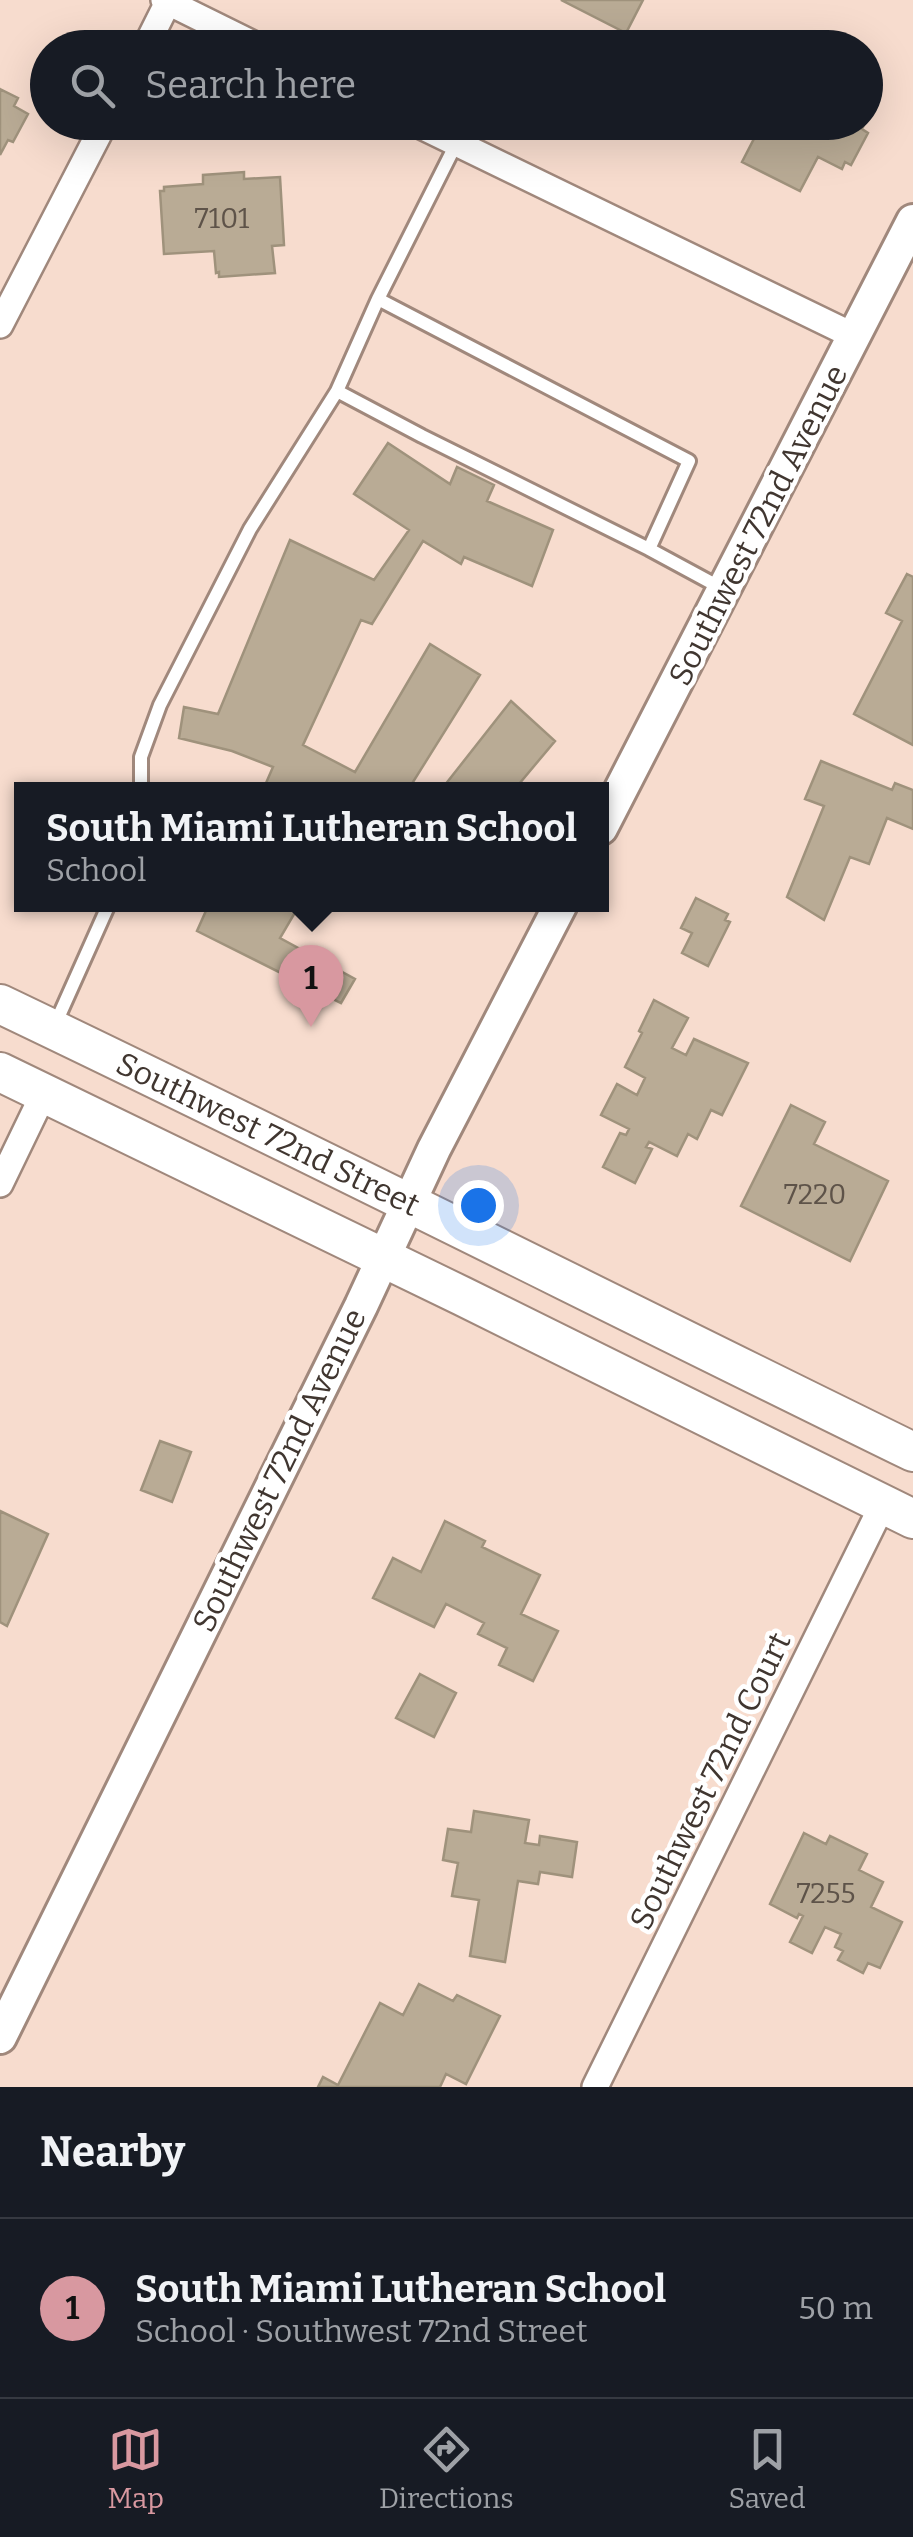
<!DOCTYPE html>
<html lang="en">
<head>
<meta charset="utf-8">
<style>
  :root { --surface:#171b24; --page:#242831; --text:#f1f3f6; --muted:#9ea1a6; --line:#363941; --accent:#d898a0 }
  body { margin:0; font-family:Bitter,serif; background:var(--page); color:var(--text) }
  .you { position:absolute; left:478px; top:1205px; width:35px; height:35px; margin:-25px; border:8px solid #fff; border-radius:50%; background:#1a73e8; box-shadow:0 0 0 15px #1a73e833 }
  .badge { display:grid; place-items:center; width:65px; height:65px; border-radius:50%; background:var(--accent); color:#111; font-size:32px; font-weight:700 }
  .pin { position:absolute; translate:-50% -82px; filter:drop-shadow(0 2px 5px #0008) }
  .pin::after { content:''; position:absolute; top:52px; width:35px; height:30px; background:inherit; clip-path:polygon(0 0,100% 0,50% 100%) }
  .popup { position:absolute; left:14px; top:782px; width:595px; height:130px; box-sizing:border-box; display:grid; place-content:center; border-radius:0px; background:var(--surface); filter:drop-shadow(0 2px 8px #0005); font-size:32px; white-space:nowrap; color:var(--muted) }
  .popup b { font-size:38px; color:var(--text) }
  .popup::after { content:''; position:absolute; left:50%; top:100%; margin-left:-20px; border:20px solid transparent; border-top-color:var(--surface) }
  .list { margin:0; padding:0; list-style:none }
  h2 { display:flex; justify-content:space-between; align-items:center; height:130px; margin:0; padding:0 40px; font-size:42px }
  h2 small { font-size:32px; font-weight:400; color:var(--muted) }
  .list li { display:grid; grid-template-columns:65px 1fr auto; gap:30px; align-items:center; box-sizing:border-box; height:180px; padding:0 40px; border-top:2px solid var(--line) }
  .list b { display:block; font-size:38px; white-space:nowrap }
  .list p { margin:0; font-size:32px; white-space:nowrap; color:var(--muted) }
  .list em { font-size:32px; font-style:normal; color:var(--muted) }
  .icon { flex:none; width:55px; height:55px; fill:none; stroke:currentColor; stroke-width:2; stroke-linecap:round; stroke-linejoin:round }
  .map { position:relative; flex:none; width:913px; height:2087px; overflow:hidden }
  .search { position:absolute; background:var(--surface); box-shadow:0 10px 40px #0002; left:30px; right:30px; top:30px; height:110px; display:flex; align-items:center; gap:25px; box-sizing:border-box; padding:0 35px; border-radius:55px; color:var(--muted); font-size:38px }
  .sheet { height:310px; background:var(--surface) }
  nav { display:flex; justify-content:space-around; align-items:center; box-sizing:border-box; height:140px; border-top:2px solid var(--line); background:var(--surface); font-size:28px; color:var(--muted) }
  nav a { display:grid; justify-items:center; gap:5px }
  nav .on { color:var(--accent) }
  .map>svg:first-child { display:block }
  .building { fill:#b9ab95; stroke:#9f927c; stroke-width:2.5 }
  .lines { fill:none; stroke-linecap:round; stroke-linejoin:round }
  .service-casing { stroke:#a0887c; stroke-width:18 }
  .minor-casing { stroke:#a0887c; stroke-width:30 }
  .tertiary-casing { stroke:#a0887c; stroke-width:38 }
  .secondary-casing { stroke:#a0887c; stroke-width:42 }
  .service { stroke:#fff; stroke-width:12 }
  .minor { stroke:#fff; stroke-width:25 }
  .tertiary { stroke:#fff; stroke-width:32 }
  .secondary { stroke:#fff; stroke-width:38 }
  .labels { text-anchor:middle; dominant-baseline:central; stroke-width:9; stroke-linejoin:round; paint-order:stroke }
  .number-label { font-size:28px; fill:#5e5349 }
  .street-label { font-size:32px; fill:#403630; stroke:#fff }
</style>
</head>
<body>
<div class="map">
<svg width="913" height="2087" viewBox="0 0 913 2087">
  <rect width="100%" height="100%" fill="#f7dcce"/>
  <path class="building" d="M561,0H643L626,33Z
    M0,89L18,98L14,106L28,114L13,142L8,140L0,155Z
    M752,122H858L864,125L862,129L868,133L851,165L845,162L842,169L818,157L800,191L742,162L759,129L751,125Z
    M244,172V179L280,177L284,245L272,246L275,273L219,277V272L216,273L214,251L164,254L160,191H164V187L203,184V175Z
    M388,443L450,484L457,467L494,485L487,501L553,530L532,586L464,557L461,564L423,541L372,624L361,620L303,745L355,772L430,644L480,675L408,790H263L273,767L232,751L179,738L184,707L218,714L290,540L374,580L409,530L354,494Z
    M907,574L913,577V745L854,714L902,621L886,613Z
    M511,701L555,741L514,790H441Z
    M821,761L892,790L895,783L913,790V829L887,818L869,864L850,857L824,920L787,897L824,806L805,799Z
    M696,898L728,914L725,920L730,922L708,966L682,953L692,933L681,928Z
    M209,904H300L280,938L355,979L341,1003L197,931Z
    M654,1000L688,1018L672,1048L686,1055L694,1039L748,1063L722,1115L711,1110L697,1139L688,1134L677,1156L649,1142L646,1147L652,1149L635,1183L603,1167L620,1133L626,1135L629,1129L601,1115L617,1084L637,1095L645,1078L625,1067L642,1033L639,1031Z
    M791,1105L825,1122L814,1144L888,1181L850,1261L741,1206Z
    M160,1441L191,1452L172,1502L141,1490Z
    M0,1511L48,1534L7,1626L0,1622Z
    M445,1521L485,1541L482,1547L540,1575L521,1614L558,1631L533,1681L499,1665L507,1648L478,1634L484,1623L446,1604L434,1627L373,1598L393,1558L421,1572Z
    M420,1674L456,1693L434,1737L396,1718Z
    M474,1811L529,1820L525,1843L539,1845L540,1836L577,1842L572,1877L540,1872L538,1884L518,1881L505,1962L470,1956L479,1900L452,1896L458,1863L443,1860L448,1829L471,1832Z
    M804,1833L826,1844L830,1836L867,1854L859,1870L883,1882L871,1907L902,1922L880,1968L868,1963L863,1973L838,1960L843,1951L835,1947L841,1934L825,1927L812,1953L790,1942L803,1916L799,1914L797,1918L770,1904Z
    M419,1984L453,2001L457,1995L500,2016L466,2084L446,2074L440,2087H318L323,2077L338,2085L380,2003L403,2015Z"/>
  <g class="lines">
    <defs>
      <path id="service" d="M456,144L378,299L689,461L649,549L723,589
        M337,391L422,436L649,549
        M141,790V757L160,705L250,529L337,391L378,299
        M54,1027L109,904"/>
      <path id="minor" d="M164,0L261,48
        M145,48L169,0
        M413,122L854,336
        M0,325L105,122
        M0,1184L44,1093
        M595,2087L883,1504"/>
      <path id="tertiary" d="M601,828L913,221
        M0,2037L361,1306L434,1149L561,904"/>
      <path id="secondary" d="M0,1004C306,1150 608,1303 913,1452
        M0,1072L462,1296L913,1519"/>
    </defs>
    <use href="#service" class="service-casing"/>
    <use href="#minor" class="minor-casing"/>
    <use href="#tertiary" class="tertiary-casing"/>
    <use href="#secondary" class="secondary-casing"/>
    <use href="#service" class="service"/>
    <use href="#minor" class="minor"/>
    <use href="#tertiary" class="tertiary"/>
    <use href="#secondary" class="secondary"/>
  </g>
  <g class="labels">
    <g class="number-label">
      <text x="222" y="218">7101</text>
      <text x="815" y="1194">7220</text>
      <text x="826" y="1893">7255</text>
    </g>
    <g class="street-label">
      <text transform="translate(758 525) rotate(-63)">Southwest 72nd Avenue</text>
      <text transform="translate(268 1134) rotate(26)">Southwest 72nd Street</text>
      <text transform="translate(279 1470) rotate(-64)">Southwest 72nd Avenue</text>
      <text transform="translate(710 1781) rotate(-64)">Southwest 72nd Court</text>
    </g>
  </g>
</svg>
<div class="you"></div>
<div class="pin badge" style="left:311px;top:1027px">1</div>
<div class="popup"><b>South Miami Lutheran School</b>School</div>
<div class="search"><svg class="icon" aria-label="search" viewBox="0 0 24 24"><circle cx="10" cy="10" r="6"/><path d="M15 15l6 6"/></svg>Search here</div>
</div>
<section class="sheet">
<h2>Nearby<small></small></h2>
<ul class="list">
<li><span class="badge">1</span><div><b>South Miami Lutheran School</b><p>School · Southwest 72nd Street</p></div><em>50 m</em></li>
</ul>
</section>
<nav>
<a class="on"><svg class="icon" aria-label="map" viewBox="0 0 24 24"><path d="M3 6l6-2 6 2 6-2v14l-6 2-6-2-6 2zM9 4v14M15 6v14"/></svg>Map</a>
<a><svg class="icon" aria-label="directions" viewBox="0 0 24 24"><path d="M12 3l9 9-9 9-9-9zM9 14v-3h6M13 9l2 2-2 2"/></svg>Directions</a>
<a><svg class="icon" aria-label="saved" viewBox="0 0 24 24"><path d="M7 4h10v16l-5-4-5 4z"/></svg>Saved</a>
</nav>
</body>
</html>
